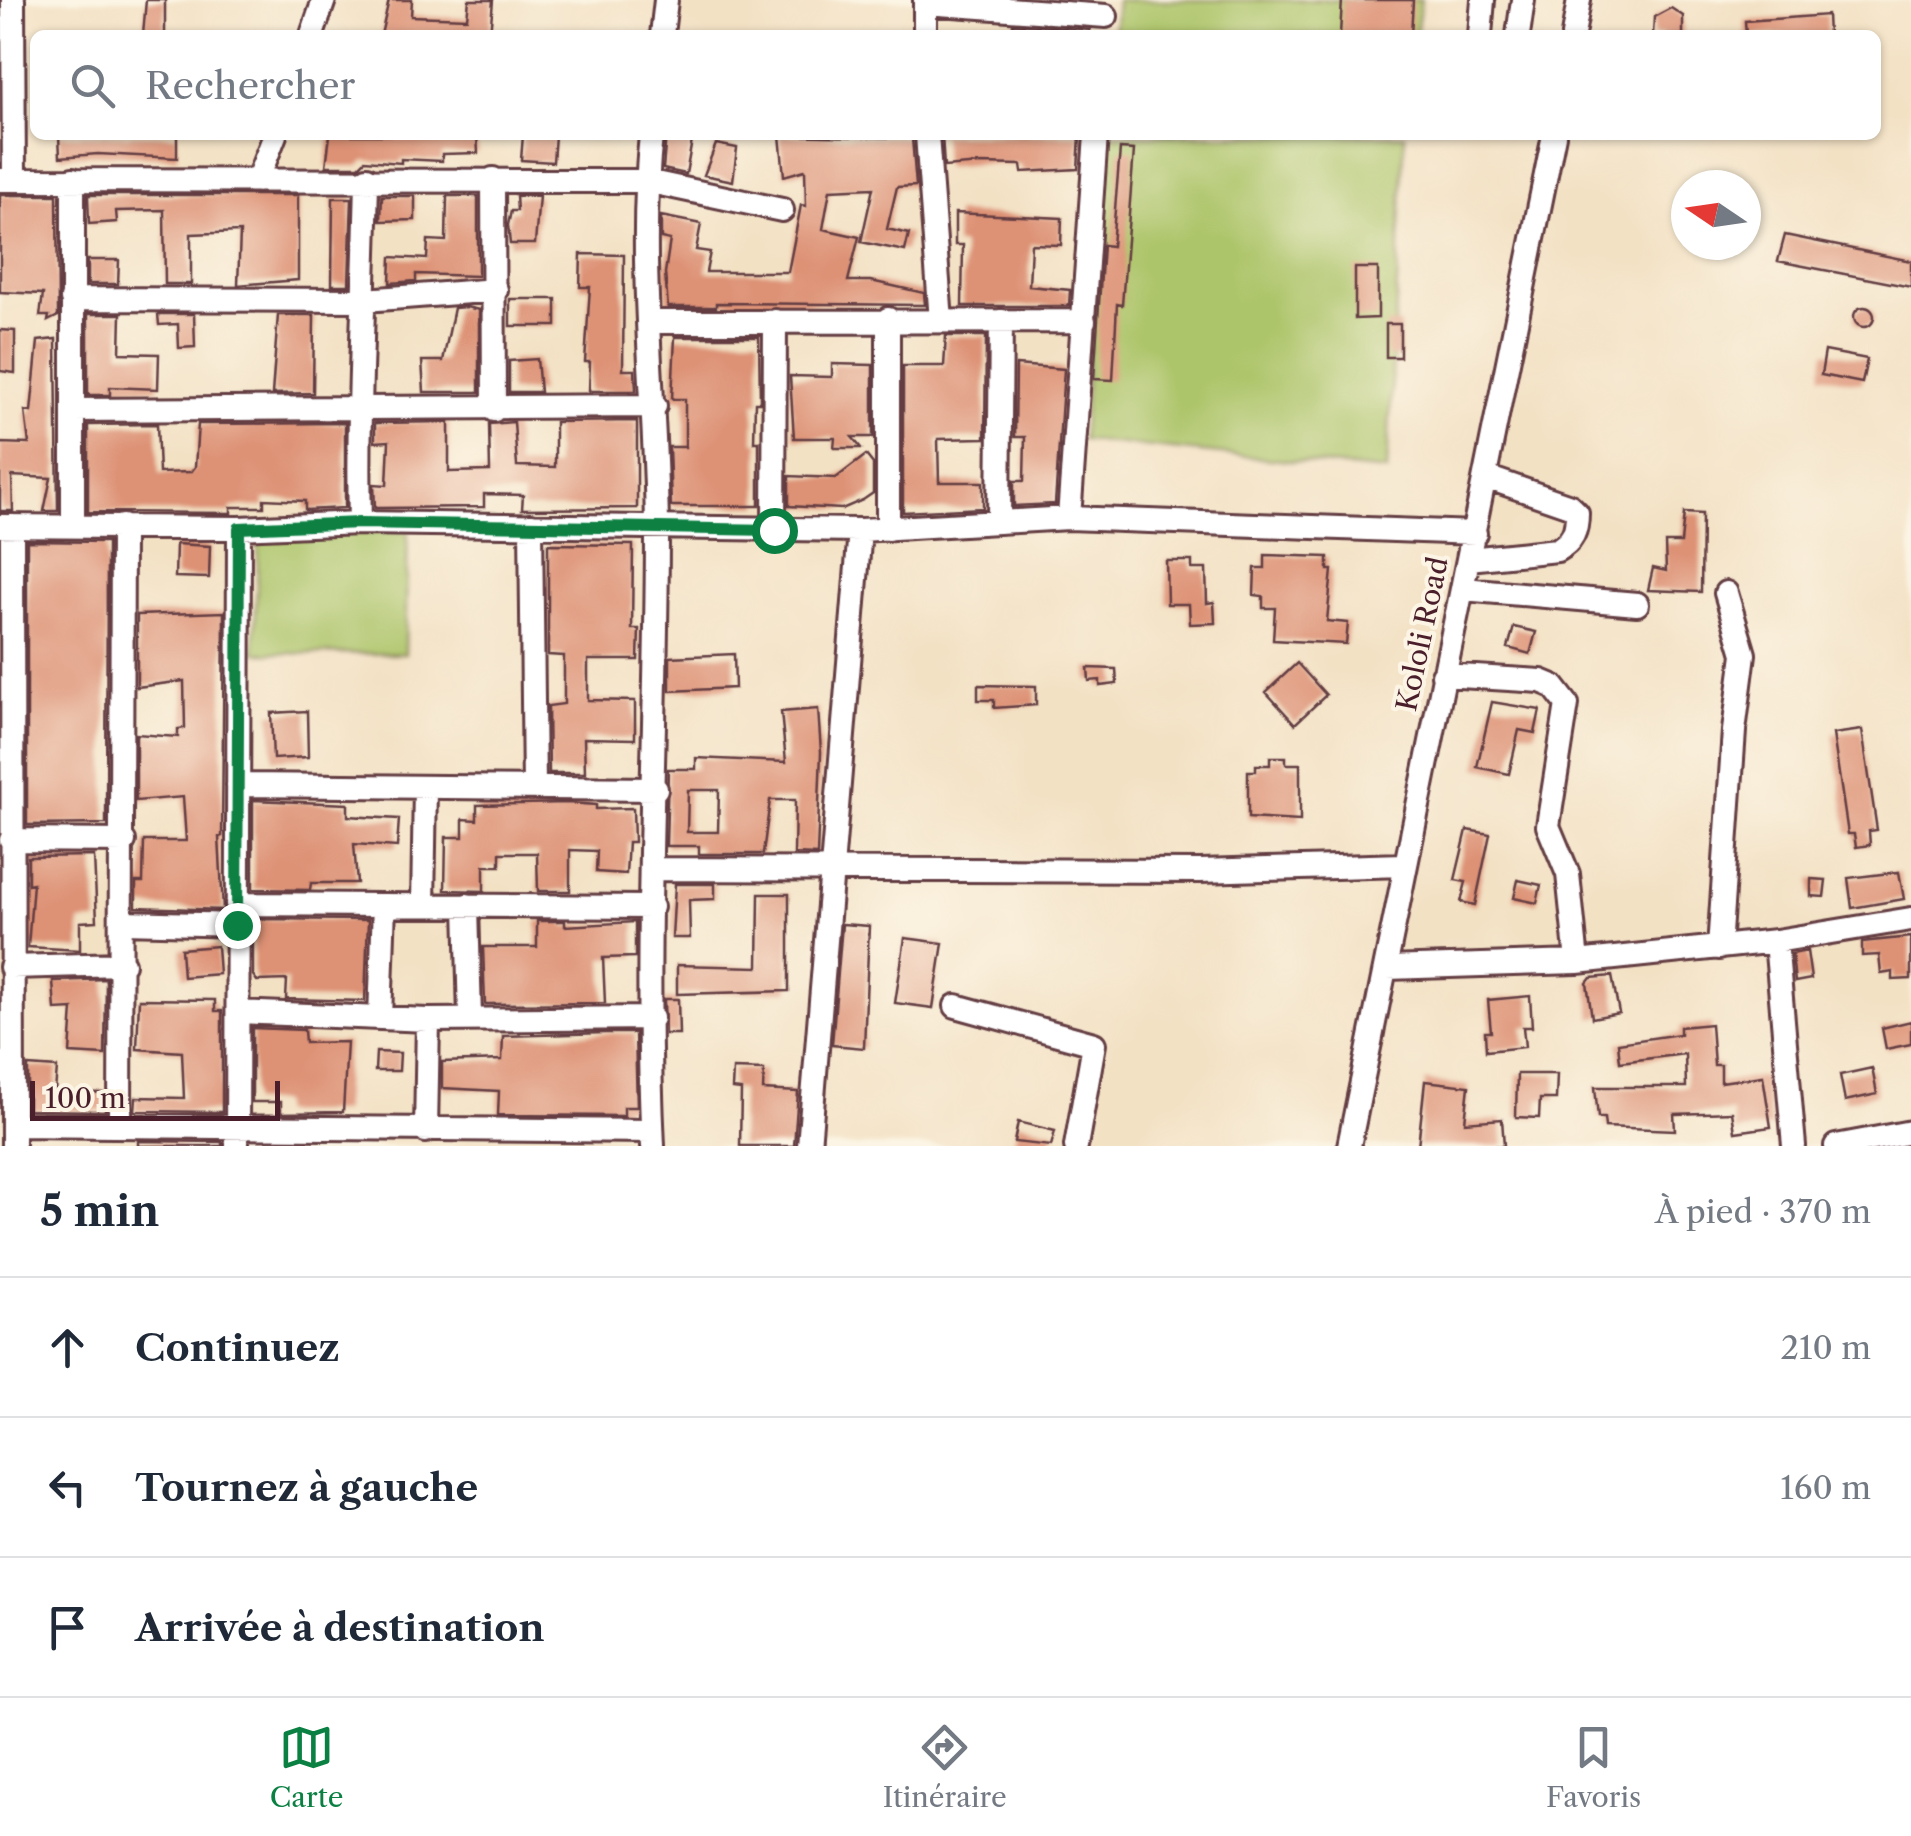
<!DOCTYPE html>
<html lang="fr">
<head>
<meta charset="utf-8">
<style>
  :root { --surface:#fff; --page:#f6f6f7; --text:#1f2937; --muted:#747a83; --line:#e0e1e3; --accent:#0b8043 }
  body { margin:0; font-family:"Libre Caslon Text",serif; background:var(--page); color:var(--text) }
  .compass { position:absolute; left:1671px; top:170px; width:90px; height:90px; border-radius:50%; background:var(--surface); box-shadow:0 2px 8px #0004; rotate:283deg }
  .scale { position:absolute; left:30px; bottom:25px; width:250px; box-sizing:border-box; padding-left:10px; border:5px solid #4a1f2b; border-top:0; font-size:28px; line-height:35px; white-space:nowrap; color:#4a1f2b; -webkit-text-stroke:8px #fcf5e5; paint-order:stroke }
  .stop { position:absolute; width:30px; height:30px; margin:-22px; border:8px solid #0b8043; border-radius:50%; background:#fff }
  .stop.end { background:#0b8043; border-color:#fff; box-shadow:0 2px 10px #0008 }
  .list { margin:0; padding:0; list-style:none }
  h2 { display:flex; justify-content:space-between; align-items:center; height:130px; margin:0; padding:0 40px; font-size:42px }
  h2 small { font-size:32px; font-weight:400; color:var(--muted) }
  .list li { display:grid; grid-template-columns:65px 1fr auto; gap:30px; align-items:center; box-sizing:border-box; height:140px; padding:0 40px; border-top:2px solid var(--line) }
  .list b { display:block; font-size:38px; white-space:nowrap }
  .list em { font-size:32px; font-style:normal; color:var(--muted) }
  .icon { flex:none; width:55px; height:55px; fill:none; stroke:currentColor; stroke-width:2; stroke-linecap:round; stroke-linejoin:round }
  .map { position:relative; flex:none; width:1911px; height:1146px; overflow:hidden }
  .search { position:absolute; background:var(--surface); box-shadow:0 2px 8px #0004; left:30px; right:30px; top:30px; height:110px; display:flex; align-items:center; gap:25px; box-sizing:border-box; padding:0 35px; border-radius:15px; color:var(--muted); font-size:38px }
  .sheet { height:550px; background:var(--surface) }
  nav { display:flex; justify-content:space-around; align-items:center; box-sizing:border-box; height:140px; border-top:2px solid var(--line); background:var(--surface); font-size:28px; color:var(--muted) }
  nav a { display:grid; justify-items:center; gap:5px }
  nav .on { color:var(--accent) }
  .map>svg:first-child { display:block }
  .pitch { fill:#adc56a; stroke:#7c724a; stroke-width:2.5 }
  .building { fill:#dd9174; fill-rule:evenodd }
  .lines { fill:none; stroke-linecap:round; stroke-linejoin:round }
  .minor-casing { stroke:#633c42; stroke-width:28 }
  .minor { stroke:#fff; stroke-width:22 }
  .route { stroke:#0b8043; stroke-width:12 }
  .labels { text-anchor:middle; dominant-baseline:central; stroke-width:8; stroke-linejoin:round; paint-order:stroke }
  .street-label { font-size:28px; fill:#4a1f2b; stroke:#fcf5e5 }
</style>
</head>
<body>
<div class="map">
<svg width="1911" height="1146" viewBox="0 0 1911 1146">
  <rect width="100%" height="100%" fill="#fcf5e5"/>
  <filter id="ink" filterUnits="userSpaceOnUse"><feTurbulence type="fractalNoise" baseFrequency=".01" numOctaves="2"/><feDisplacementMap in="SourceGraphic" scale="20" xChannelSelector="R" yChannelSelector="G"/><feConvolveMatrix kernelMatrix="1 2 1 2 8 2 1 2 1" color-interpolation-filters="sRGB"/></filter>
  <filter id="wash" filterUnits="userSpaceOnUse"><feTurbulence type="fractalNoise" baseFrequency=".0048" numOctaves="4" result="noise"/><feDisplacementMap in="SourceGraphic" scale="40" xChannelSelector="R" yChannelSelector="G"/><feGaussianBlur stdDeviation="2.25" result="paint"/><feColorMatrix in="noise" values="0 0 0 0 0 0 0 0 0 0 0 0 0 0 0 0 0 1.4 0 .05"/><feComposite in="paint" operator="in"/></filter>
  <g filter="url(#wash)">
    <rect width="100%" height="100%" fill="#f3e1c4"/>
    <path class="pitch" d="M1117,0H1421L1416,35H1114Z
      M1106,135H1405L1387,471L1082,440Z
      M408,531L405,654L254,653L259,535Z"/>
    <g id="blocks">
      <path class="building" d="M146,0H165V35H143Z
        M389,0H412L411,16L467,18L469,0H493L490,35H381Z
        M1342,0H1413L1411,35H1340Z
        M1671,8L1683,16V35H1653L1654,17Z
        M1827,15L1828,35H1746L1745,21Z
        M1013,24L1090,30L1089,35H1011Z
        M59,135H177V158L98,154L60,157Z
        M330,135H477L478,153L442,154V161L401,159V163L365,160L359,166H326Z
        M523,135H555L553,162L521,160Z
        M666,135H693L686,174L663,169Z
        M780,135L912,138L916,186L897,187L887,229L909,234L905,251L861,242L873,188L830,190L823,229L859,237L848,281H871L924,293L925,305L716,303V307H668L665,273L670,240L661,238V216L701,224L696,250L710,252L706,272H788L801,205L806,206L805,170L784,176Z
        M942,135H1080L1078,169L1022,172L1021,165L981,164L944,167Z
        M716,144L737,148L733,181L704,175Z
        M1120,149L1134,150L1122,305L1117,304L1113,380L1094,379L1103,245L1112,246Z
        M0,195H57L58,316L48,321L49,316H40L43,294L0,292Z
        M88,195H298V280L238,285L240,232L191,234V284H165L164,210L116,211L117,222L89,224Z
        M382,196H415V220L381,221Z
        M447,196H478V276L416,274V281L390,283L391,257L427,259L428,240L446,241Z
        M516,196H539L535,244H510L508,225L511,211H517Z
        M333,198H352L349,285H332Z
        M955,213L1062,218L1061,245L1031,244L1029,286L1070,290L1069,306H962L963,245H955Z
        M1785,235L1911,261V287L1778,261Z
        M581,254L624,255L623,370H635L636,391H589L590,362H585L590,287H580Z
        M88,260H119L118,284H88Z
        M1355,268H1378V318L1355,319Z
        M510,299H556V326H510Z
        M1854 317a10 10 0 1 1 20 0a10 10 0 1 1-20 0Z
        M466,307L479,310V392H424L422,361H443L454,308Z
        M88,314H121L120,353L159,354L158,389L110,387V395H88Z
        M158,314H194L195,347L179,348L178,324L159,325Z
        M278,315H314L313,393L272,394Z
        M1386,324H1400V357H1386Z
        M0,330L15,331V373L0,371Z
        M946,336H986L985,438L938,439L939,482H983V508L903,512V366H944Z
        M675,337H759L760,402H755L754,442H759V506H671L669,447H685V399H672Z
        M56,339L58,511H44L51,478L12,476L13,511H0V443L29,444L25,411L31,412L38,341Z
        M1825,351L1867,359L1862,383L1821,375Z
        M537,359L540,392H509V361Z
        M832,364L873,365V437H852L861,448H834L835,438H794L790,376L832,377Z
        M1016,365L1064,369L1055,504L1014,506V481H1024L1025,437H1015Z
        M637,421V508L522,509L523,495L484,494V507L375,508L374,484L387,485L389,441L375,442V423L449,422V472L490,471L489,424L514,422L517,466L555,467V422Z
        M345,423V508L305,510V501L264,499V507H231V513L88,512V425L157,424L159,473L191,472L195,467L198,424Z
        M866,455L873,464V493L863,500L842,509L789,506V476L836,478Z
        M1684,513L1702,514L1701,592L1648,590L1653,568L1666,571L1665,543H1681Z
        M27,541L107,542L106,824L27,825Z
        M176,544L210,546L209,578L175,577Z
        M548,544L633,545L632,629H639L638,660H588V700L635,701V739L584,738L585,773H549L548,706L564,704V656L548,655Z
        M1265,555L1328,557V570H1332L1327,621L1348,623L1346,644L1273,640L1275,608H1263V596L1254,595L1255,568H1265Z
        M1166,561H1192V569H1206L1207,603L1214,602L1215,623L1190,624L1189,604H1167Z
        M224,612L222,836L219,837L223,910L136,907V882H143L144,841H186L183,797L136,801V734L178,737V729L185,728L184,681L137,687V615Z
        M1514,627L1536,632L1530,654L1508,648Z
        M734,654L735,688L670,691V657Z
        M1297,663L1326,695L1295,724L1266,692Z
        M1088,668L1116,669L1117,684L1100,686V680L1089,681Z
        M978,685L1036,686V705L994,708V700H978Z
        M1492,702L1540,710L1535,733L1519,730L1509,774L1477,767Z
        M818,709L821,752L817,855L794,854L795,800H770L763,854H699V846H666L668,769H696V758L786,762L781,712ZM688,790H719L718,832H687Z
        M307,711L308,757L273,759L271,713Z
        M1862,730L1877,830L1869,831L1870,845L1856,847L1854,834H1848L1833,734Z
        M1270,757H1286V764H1300V821L1248,818V771H1256V765H1270Z
        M253,800L348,804V816L399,819L397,847L354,844L357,883H311L310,890L253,889Z
        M567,803L596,805V809L633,808L634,842H628L626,874L596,872L597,851L570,850V891H538L537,853H500V866H484V891L445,890L446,837H463V819L477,820V805Z
        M1467,830L1490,834L1475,905L1461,902L1466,882L1455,880Z
        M94,856L97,921L80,922V950L28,947L33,883L28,884V857Z
        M1899,872L1904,899L1852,908L1848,878Z
        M1811,879L1826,880L1824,897L1811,896Z
        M1518,880L1541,885L1537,903L1514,898Z
        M675,884H715V899L689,900L690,938H672Z
        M759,894H789V991L677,994V965L758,967Z
        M253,919L368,920L365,1001L286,999L287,980L257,981L253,975Z
        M537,921H565V926L635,922V957L603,958L605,1003L485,1004L483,947H537Z
        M842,924L869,926L864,1048L832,1045Z
        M1911,937V979L1893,980V972L1881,974L1879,955L1862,956V942Z
        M905,938L943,943L933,1008L895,1003Z
        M217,946L219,974L183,977L181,949Z
        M1807,951L1811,979L1795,982L1792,954Z
        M1612,976L1619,1013L1592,1018L1587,983L1591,978Z
        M106,979L105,1055L70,1053L73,1009L55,1010L53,981Z
        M1530,996L1532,1027H1523L1525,1047L1486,1051L1485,1032H1491L1488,1000Z
        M139,999L215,1000V1011H222V1112L135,1111L136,1097L184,1098L182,1052L137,1049Z
        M664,999H678L679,1034H665Z
        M1911,1021V1044L1886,1049L1882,1028Z
        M1711,1024L1714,1065H1721V1082L1763,1076L1771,1127L1735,1132L1732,1112L1674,1114L1675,1130L1605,1127L1604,1118H1598L1595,1087H1686L1685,1054L1620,1062L1618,1043L1680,1034V1027Z
        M252,1028L304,1030L305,1043L347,1042L343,1112L281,1113V1102H252Z
        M606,1033H635L637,1107H624V1116L498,1115L499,1091L442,1088V1062L502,1060L503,1036Z
        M376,1052L400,1053L399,1071H375Z
        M28,1066L57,1068L55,1092L105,1093V1111L28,1110Z
        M1872,1068L1877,1094L1845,1101L1840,1075Z
        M733,1069L764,1070L763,1090L798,1092L794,1146H740L741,1090L732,1089Z
        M1517,1074H1557L1556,1099H1540L1539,1118L1516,1117Z
        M1425,1081L1469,1086L1465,1122L1502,1119L1504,1146H1418Z
        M1018,1122L1055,1131L1051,1146L1014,1142Z
        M138,1141L222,1142V1146H138Z"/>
    </g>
  </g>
  <g filter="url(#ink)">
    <use href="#blocks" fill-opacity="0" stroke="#633c42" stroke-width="2.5"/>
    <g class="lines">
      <defs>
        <path id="minor" d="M13,0L14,180
          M925,3L1106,16
          M312,35L324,0
          M662,35L666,0
          M925,35V0
          M1480,35L1483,0
          M1518,35L1523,0
          M1573,35L1579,0
          M651,135C637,265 656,398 657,530C657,735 643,941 653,1146
          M927,135L941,321
          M493,179L494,410
          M0,180L646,181L782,210
          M257,181L275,135
          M72,299L365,300L496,290
          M651,322L1084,321
          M73,410L655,406
          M1069,518L1096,135
          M999,519L1001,321
          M360,523C357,408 365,293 367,178
          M73,525V179
          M531,525L534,788
          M0,526L239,528L360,523L860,530L1069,518L1475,533
          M12,526L13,1146
          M888,529V319
          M774,530L775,321
          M1469,559L1557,550C1573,541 1577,531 1577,513L1570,506L1486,477
          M1463,589L1637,604
          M1443,675L1541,681L1553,686L1567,704L1548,826L1568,874L1577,962
          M238,785L656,789
          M11,840L124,841
          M654,869L1200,871L1404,865
          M237,904L652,907
          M423,905L425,787
          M467,905L470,1019
          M124,922L237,925
          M1776,941L1794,1146
          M1719,948L1734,731L1744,654L1726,593
          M11,967L123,964
          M1387,968L1577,962L1776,941L1911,919
          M956,1006L1094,1044L1076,1146
          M238,1012L428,1020L652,1018
          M380,1018L384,905
          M13,1125L652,1131
          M120,1126L122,526
          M426,1131L428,1020
          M237,1146L239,528
          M809,1146L860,530
          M1349,1146L1554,135
          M1836,1146L1911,1132"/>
      </defs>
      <use href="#minor" class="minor-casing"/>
      <use href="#minor" class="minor"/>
    </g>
  </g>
  <g class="lines" filter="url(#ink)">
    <path class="route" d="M237,925L239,528L360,523L774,530"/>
  </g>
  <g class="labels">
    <g class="street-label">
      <text transform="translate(1422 634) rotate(-78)">Kololi Road</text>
    </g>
  </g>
</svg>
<svg class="compass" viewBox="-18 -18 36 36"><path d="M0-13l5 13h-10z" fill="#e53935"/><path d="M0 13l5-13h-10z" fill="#747a83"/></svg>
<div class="scale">100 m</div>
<div class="stop" style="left:774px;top:530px"></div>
<div class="stop end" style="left:237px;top:925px"></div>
<div class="search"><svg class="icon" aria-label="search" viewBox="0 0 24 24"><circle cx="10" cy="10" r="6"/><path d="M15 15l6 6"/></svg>Rechercher</div>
</div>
<section class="sheet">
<h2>5 min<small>À pied · 370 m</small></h2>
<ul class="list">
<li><svg class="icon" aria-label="ahead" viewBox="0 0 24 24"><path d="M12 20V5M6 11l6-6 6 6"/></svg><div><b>Continuez</b></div><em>210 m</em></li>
<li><svg class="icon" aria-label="left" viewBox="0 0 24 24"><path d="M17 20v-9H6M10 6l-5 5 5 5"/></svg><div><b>Tournez à gauche</b></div><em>160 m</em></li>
<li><svg class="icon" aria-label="arrive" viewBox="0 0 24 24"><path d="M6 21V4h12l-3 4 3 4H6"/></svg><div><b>Arrivée à destination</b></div></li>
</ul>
</section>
<nav>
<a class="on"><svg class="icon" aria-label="map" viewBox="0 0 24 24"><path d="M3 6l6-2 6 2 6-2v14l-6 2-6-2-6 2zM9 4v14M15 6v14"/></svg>Carte</a>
<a><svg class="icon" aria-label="directions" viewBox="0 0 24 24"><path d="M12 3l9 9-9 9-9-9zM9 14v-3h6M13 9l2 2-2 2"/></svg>Itinéraire</a>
<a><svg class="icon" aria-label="saved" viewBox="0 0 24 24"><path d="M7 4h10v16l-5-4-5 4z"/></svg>Favoris</a>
</nav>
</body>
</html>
